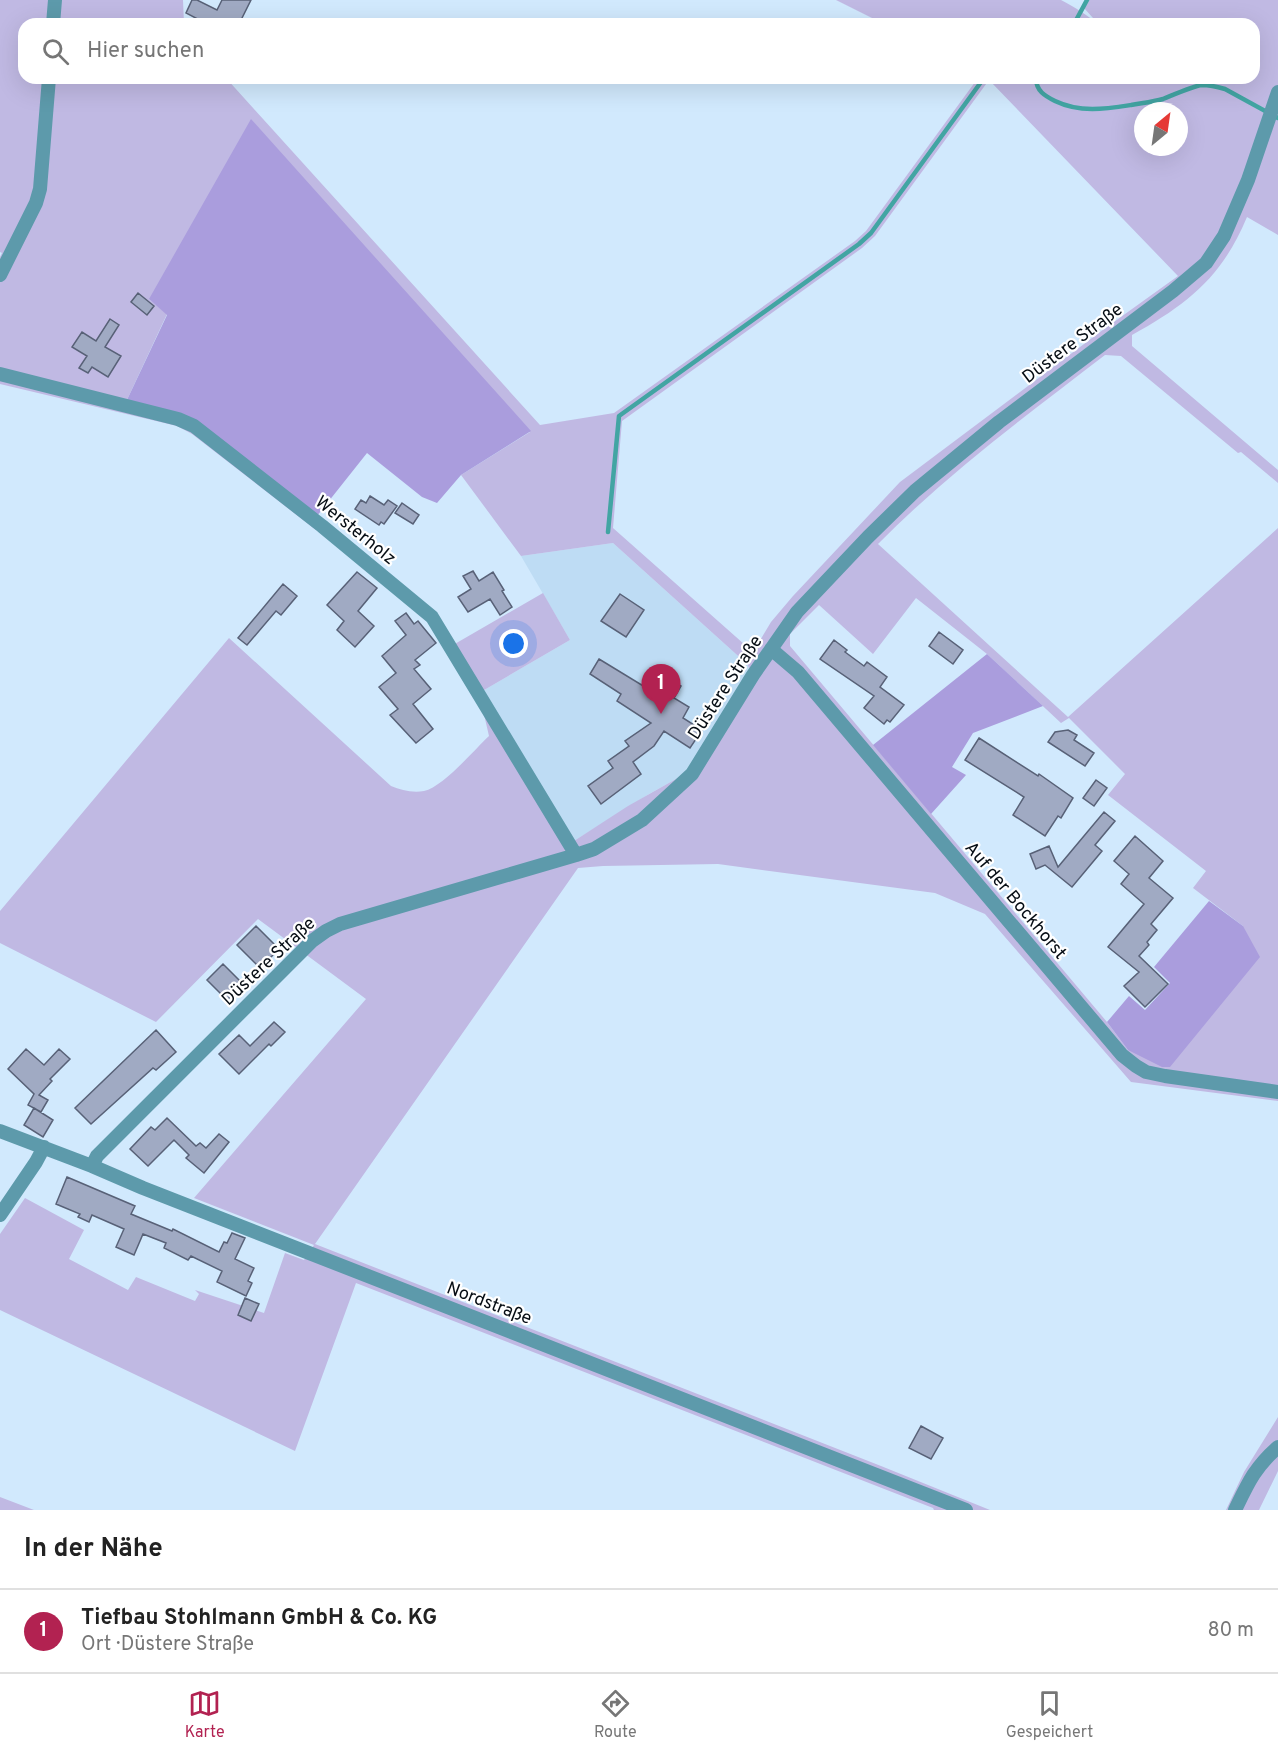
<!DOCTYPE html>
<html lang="de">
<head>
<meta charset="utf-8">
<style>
  :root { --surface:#fff; --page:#f6f6f6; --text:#222; --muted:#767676; --line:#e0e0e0; --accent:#b22251 }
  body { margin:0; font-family:Overpass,sans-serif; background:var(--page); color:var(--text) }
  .compass { position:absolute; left:1134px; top:102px; width:54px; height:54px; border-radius:50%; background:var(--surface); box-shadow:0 6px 24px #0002; rotate:29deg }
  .you { position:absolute; left:514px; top:644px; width:21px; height:21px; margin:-15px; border:4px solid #fff; border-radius:50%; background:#1a73e8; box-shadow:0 0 0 9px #1a73e833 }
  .badge { display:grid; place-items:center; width:39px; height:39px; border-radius:50%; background:var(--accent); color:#fff; font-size:20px; font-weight:700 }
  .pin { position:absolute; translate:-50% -50px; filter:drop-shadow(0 2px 3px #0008) }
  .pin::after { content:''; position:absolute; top:32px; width:21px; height:18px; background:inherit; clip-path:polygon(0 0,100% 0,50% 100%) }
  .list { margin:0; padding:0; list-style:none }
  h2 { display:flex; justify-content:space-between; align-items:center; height:78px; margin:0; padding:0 24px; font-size:26px }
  h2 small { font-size:20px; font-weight:400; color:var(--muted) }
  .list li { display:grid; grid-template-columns:39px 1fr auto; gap:18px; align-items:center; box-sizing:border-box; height:84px; padding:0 24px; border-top:2px solid var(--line) }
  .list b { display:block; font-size:22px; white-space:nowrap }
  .list p { margin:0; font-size:20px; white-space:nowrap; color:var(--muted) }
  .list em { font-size:20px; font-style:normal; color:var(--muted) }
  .icon { flex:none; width:33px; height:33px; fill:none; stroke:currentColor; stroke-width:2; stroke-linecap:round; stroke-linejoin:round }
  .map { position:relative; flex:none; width:1278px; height:1510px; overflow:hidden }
  .search { position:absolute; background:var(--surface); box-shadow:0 6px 24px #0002; left:18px; right:18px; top:18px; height:66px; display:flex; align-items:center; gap:15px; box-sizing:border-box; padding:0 21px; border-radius:18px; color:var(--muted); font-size:22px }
  .sheet { height:162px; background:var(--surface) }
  nav { display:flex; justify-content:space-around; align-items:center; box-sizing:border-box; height:84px; border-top:2px solid var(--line); background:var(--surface); font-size:16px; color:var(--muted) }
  nav a { display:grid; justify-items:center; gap:3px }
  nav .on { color:var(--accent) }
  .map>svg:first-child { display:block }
  .built { fill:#bedcf4 }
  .green { fill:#c0b9e3; fill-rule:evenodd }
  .forest { fill:#aa9ddd }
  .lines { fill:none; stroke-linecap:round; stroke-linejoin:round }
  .stream { stroke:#42a5a3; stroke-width:4.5 }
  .building { fill:#a0aac3; stroke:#586177; stroke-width:1.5 }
  .minor { stroke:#5d9aab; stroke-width:14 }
  .labels { text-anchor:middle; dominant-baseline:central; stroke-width:4.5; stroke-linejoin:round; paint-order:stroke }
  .street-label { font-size:18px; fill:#060d14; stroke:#fff }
</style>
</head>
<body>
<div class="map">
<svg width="1278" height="1510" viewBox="0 0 1278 1510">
  <rect width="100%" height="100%" fill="#d1e9fd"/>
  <path class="built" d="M613,543L747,664L752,673L690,771L649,794L574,841L479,693L570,640L521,556Z"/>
  <path class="green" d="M0,0H183L184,24H24V78H226L540,425L614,413L855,241L866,231L978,78H1254V24H1105L1093,18L1084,8L1088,0H1278V235L1247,217C1222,277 1188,304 1132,335V346L1278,470V483L1241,452L1238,453L1121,356L1105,355C1027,415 947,474 878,544L1068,717L1278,528V1101L1131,1082L985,914L935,893L718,864L603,866L578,868L315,1244L881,1466L990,1510H934L933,1508L356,1283L295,1451L0,1310V1234L25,1198L84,1230L69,1259L128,1290L136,1277L195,1301L199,1294L195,1290L264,1313L285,1253L304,1260L314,1245L194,1198L366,999L258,919L156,1022L0,943V911L229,638L391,786C401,790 412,793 424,791C443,787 474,750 489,736L479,693L453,645L543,593L570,640L479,693L574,841L628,806L690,771L752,673L747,664L613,543L521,556L461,475L530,432L149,299L167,314L126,402L184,416L317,516L316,530L192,434L177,426L0,384V257L2,253L0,252ZM989,80L1178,276L1100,332L900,482L793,596L771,622L753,652L613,528L622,421L862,248L875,236ZM1143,111H1179V147H1143ZM916,598L987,654L1061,723L1069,718L1125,774L1108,795L1206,871L1193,888L1243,926L1128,1050L1107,1022L790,646V634L819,605L873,654Z
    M836,0H1061C1075,7 1086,15 1099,24H884Z
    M1278,1417V1471L1259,1510H1226L1244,1472Z
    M0,1497L34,1510H0Z"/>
  <path class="forest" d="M251,119L531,431L461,475L437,503L422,497L367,453L317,516L209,430L126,402L167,315L149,299Z
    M987,654L1043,706L973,733L952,767L966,775L931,814L873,745Z
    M1209,901L1243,926L1260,957L1170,1067H1162L1128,1050L1107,1022L1129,996L1145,1010L1170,983L1154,967Z"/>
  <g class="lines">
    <path class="stream" d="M1074,24L1087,0
      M1036,78C1036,91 1045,96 1055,101C1080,113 1105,109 1131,105C1142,103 1153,102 1163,99C1173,95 1193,86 1202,85C1209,85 1218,87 1225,89L1278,118
      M608,532L619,416L859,244L871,233L984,78"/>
  </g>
  <path class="building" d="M192,0H197L217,10L222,0H251L239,24H207L186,13Z
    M138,293L154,306L147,315L131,302Z
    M110,319L119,325L105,347L121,356L108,377L92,367L88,373L79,368L87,356L72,347L82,332L96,341Z
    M370,496L384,505L388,500L397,506L384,524L381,522L379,525L355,509L361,500L366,503Z
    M402,503L419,515L413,524L395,513Z
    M473,571L479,581L493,572L504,590L502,591L512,607L500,615L490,599L468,612L458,597L471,589L463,576Z
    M357,572L377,588L358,611L374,626L355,647L337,630L344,621L327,605Z
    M283,584L297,596L281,615L276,611L247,645L238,638Z
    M620,594L644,610L626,637L601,621Z
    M406,613L414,624L418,621L436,643L415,660L420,665L414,669L431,689L413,704L433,729L416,743L390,715L398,709L379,687L396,673L382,656L406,635L395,621Z
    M939,632L963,650L953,664L929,646Z
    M834,640L847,650L845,652L864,666L867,662L887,677L880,687L904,705L890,722L887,720L884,724L864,708L874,696L820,659Z
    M599,659L658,695L669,678L681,686L674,698L689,707L683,718L702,730L690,748L664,731L654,746L633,762L641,774L601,804L588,786L613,768L608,761L629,746L625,741L651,723L617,701L621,694L590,674Z
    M1068,730L1077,735L1074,740L1094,753L1085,766L1048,742L1055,732Z
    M979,738L1038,776L1039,774L1073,798L1061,818L1058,816L1045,836L1013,815L1024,797L965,760Z
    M1096,780L1107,788L1094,806L1083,798Z
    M1104,812L1115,821L1095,845L1102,851L1072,887L1045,865L1036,869L1030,854L1049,846L1058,867Z
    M1135,836L1163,861L1149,878L1173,898L1151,924L1157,930L1147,942L1149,945L1139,956L1168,984L1145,1007L1124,986L1139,972L1108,947L1144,904L1121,884L1129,874L1114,861Z
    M256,926L279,949L260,968L237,945Z
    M223,964L243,984L227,1000L207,980Z
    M274,1022L285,1032L271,1046L269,1044L239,1074L219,1054L239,1035L250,1046Z
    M156,1030L176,1052L156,1070L153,1068L91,1124L75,1108Z
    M26,1049L44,1065L59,1049L70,1059L50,1079L52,1081L39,1095L48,1100L41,1112L28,1105L34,1094L8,1069Z
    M34,1108L53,1120L43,1137L24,1125Z
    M167,1118L196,1146L200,1143L206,1148L219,1134L229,1142L204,1173L186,1158L189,1155L174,1140L148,1166L130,1149L151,1127L155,1130Z
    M67,1177L135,1206L131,1214L172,1231L173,1229L219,1252L224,1242L227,1243L232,1233L245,1238L235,1259L254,1268L248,1281L252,1283L246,1296L217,1282L222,1271L191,1256L188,1260L164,1248L166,1243L143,1234L134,1255L116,1247L124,1229L92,1215L89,1222L78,1217L80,1214L56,1204Z
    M245,1298L259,1304L251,1321L238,1315Z
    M921,1426L943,1438L931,1459L909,1448Z"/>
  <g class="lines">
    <path class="minor" d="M53,24L55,0
      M0,275L36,203L40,189L49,78
      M0,374L178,419L194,426L322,526L432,617L576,855
      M771,649L798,672L1122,1055L1136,1066L1146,1072L1165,1076L1278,1092
      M0,1131L92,1166L143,1188L966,1510
      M92,1166L97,1156L312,941L326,931L340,924L576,855L594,849L642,820L692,774L753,675L797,612L868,537L915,491L999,422L1173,291L1206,263L1224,236L1248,180L1278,92
      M0,1215L36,1162L44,1147
      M1235,1510C1248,1483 1255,1467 1278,1447"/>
  </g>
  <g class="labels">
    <g class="street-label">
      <text transform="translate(1073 344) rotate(-37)">Düstere Straße</text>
      <text transform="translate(355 531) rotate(39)">Wersterholz</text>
      <text transform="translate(726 688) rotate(-57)">Düstere Straße</text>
      <text transform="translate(1015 901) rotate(50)">Auf der Bockhorst</text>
      <text transform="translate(269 962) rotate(-43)">Düstere Straße</text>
      <text transform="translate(489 1304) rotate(21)">Nordstraße</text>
    </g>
  </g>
</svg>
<svg class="compass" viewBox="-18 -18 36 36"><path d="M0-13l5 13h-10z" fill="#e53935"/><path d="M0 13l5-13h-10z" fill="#767676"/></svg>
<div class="you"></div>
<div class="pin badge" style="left:661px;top:714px">1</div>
<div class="search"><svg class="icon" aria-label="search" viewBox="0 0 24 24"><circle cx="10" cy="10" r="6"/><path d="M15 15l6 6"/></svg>Hier suchen</div>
</div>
<section class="sheet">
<h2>In der Nähe<small></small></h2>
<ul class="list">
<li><span class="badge">1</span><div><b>Tiefbau Stohlmann GmbH &amp; Co. KG</b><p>Ort · Düstere Straße</p></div><em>80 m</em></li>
</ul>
</section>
<nav>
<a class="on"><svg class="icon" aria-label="map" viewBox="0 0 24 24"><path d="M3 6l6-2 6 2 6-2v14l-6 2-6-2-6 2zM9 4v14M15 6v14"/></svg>Karte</a>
<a><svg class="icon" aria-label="directions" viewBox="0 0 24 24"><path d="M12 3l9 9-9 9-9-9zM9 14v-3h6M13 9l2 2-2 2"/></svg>Route</a>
<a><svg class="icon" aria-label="saved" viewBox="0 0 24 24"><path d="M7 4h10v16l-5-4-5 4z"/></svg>Gespeichert</a>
</nav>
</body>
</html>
